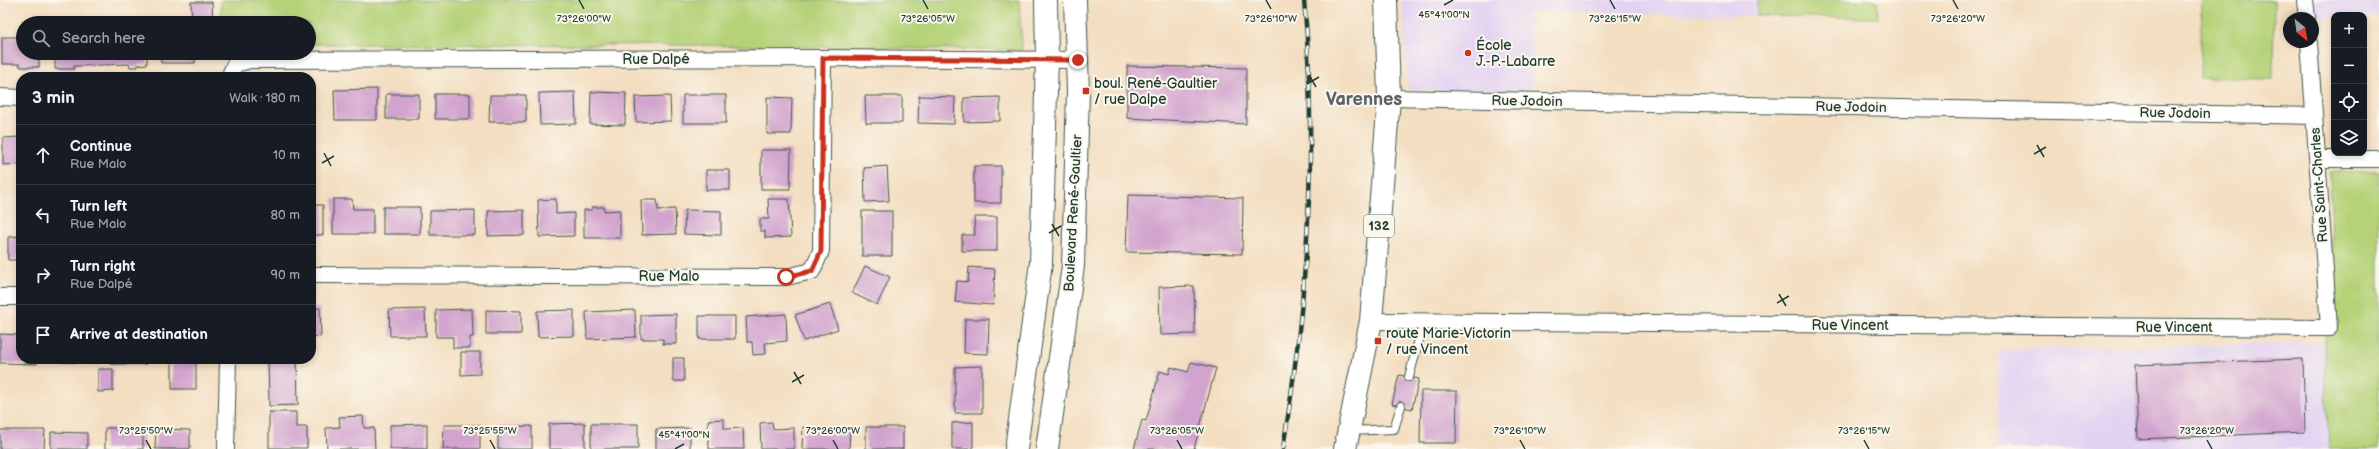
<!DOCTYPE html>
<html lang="en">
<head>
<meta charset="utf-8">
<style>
  :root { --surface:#171b24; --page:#20242c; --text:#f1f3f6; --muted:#9ea1a6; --line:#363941 }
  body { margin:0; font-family:"Balsamiq Sans",sans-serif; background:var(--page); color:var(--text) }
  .controls { position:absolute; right:12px; top:12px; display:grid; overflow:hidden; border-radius:8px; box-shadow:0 2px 6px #0003 }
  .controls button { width:36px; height:36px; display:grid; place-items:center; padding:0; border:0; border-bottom:1px solid var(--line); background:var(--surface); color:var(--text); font:20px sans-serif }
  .compass { position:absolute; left:2283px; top:12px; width:36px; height:36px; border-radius:50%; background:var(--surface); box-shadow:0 2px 6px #0003; rotate:150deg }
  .stop { position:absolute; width:12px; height:12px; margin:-9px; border:3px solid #c8321e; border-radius:50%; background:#fff }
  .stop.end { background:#c8321e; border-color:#fff; box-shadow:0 1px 4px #0008 }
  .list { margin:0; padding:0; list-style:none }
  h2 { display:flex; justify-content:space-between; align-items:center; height:52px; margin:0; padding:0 16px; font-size:17px }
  h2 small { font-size:13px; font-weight:400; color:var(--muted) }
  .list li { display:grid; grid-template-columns:26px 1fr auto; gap:12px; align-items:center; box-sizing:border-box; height:60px; padding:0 16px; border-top:1px solid var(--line) }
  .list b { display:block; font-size:15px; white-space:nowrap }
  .list p { margin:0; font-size:13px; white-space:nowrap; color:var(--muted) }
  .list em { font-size:13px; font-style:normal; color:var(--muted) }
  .icon { flex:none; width:22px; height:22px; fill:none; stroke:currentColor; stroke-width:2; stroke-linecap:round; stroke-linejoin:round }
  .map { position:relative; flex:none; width:2379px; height:449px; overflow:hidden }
  .search { position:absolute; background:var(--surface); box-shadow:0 2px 6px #0003; left:16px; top:16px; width:300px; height:44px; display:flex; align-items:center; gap:10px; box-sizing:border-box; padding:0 14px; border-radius:22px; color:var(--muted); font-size:15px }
  .panel { position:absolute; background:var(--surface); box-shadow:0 2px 6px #0003; left:16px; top:72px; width:300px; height:292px; border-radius:16px }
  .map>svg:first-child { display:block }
  .built { fill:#e3d3f2 }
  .park { fill:#b5d278; stroke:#6a8856 }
  .building { fill:#d1a3ce }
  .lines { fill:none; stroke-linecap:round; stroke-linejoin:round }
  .lane-casing { stroke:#3f5549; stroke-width:10 }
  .street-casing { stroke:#3f5549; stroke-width:18 }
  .secondary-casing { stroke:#3f5549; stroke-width:24 }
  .primary-casing { stroke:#3f5549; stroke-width:24 }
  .lane { stroke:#fff; stroke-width:8 }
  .street { stroke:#fff; stroke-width:16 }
  .secondary { stroke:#fff; stroke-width:22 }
  .primary { stroke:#fff; stroke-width:22 }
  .rail-casing { stroke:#1f3d34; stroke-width:4.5 }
  .rail { stroke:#fbf7ec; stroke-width:3; stroke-dasharray:9; stroke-linecap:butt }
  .route { stroke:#c8321e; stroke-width:5 }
  .ticks { fill:none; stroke:#1f3d34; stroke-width:1.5 }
  .poi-dot { fill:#c8321e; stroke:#fbf7ec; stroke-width:1.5 }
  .labels { text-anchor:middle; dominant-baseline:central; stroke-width:4; stroke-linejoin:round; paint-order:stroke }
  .shield { fill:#fbf7ec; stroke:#61756b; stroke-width:1 }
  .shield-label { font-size:13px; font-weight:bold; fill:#1f3d34 }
  .poi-label { font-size:14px; fill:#1f3d34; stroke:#fbf7ec; text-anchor:start }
  .street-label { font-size:14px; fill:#1f3d34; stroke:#fbf7ec }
  .district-label { font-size:18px; font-weight:bold; fill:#5d616a; stroke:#fbf7ec }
  .ticks-label { font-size:10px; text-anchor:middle; fill:#1f3d34; stroke:#fbf7ec; stroke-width:4; stroke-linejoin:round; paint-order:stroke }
</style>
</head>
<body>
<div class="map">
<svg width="2379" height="449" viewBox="0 0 2379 449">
  <rect width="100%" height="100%" fill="#fbf7ec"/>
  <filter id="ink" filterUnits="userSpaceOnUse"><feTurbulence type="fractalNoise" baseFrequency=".025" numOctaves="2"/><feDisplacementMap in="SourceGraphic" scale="8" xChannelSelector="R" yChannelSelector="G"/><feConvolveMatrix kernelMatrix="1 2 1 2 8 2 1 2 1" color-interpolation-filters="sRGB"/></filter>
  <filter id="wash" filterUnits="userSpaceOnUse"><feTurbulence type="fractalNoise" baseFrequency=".012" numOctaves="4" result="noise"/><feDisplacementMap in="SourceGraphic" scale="16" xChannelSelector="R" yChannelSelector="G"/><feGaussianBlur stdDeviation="0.9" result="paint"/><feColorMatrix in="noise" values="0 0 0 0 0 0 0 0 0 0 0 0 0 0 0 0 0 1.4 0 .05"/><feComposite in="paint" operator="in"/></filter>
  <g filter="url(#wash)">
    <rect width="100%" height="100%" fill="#f3dec1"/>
    <path class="built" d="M1402,0H1757V16L1530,11L1533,91L1408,90Z
      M2309,0H2379V17L2334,15V18H2310Z
      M2324,342L2329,449H1997L1999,350Z"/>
    <path class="park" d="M221,0H1019L1022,50L674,45L309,44V23H221Z
      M1757,0H1877L1878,18L1757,16Z
      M2202,0H2274L2273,79L2200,78Z
      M2330,171L2379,172V449H2329L2324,342L2334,314Z"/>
    <g id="blocks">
      <path class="building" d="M191,2H212L213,23H192Z
        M2,37H23V53H39V67H20V64H2Z
        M55,53H147V64L138,65V67H130L129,64L74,66V69H55Z
        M161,53H195V63H161Z
        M1127,66L1246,68V124L1127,118Z
        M377,89V120H335L334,90Z
        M575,92L576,124L540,125L539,93Z
        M591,92L626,93L625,125L590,124Z
        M386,94H419V119H386Z
        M435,94H470V119H435Z
        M490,95H526V122H489Z
        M683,95H726V123H683Z
        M670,96L671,121L636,122L635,97Z
        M865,96H902V123H866Z
        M919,96L955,97L954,124L918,123Z
        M767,97L792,98L791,134H767Z
        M1000,97V121L964,122V98Z
        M21,137V164L3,165V138Z
        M761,150H791L790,189H761Z
        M887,166L889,201L865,202L864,168Z
        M974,166H1001V203H974Z
        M706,170H730V190H706Z
        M1128,195L1243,198L1242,254L1126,252Z
        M333,199H352L353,209H373V234H333Z
        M556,199V214L574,213V236L539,237L538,200Z
        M768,199H789L791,237L765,238V231H760V219H769Z
        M641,200H657L658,210L675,209L676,234L642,235Z
        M311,205H323V235H311Z
        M383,207H420V234H383Z
        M592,207H604V211L620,210V238H584V210H592Z
        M475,210V235H430V211Z
        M524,210V235L488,236V211Z
        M685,210L721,211V235L684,234Z
        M862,211H892V256H862Z
        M974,217H997V251H962V235H975Z
        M21,236V260H8V237Z
        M865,266L890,277L877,305L852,293Z
        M969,267L995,269L993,305L955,302L957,281L968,282Z
        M1194,286L1195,334L1160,335L1159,287Z
        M830,304L838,329L804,341L795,315Z
        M320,308L321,336L311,337V309Z
        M425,309L426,336H390L389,310Z
        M472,309L473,337H470V348H453V337H436V310Z
        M486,310L521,311V334H486Z
        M574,310V336L538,337L537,311Z
        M635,310L636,337L587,339L586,312Z
        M676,314V344H663V339H641V315Z
        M786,314L787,341L765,343L766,354L753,355L752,342H747L746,317Z
        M699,316H735V339H699Z
        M965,319H989L988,354L964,353Z
        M0,334L21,335V359H37V364L0,363Z
        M461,352H480V374L461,375Z
        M673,358H684V381H673Z
        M61,359H97V363L61,362Z
        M110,359H146V364H110Z
        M172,359H196V389H172Z
        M268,359H297L298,405L269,406Z
        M2303,359L2305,432L2138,439L2135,365Z
        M1191,362L1216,368L1194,449H1134L1142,420L1146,421L1160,371L1169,374L1171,367L1188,372Z
        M982,366V413H955V367Z
        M98,369H113V391L98,392Z
        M1399,375L1419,379L1412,409L1392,404Z
        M1421,391H1457L1456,443H1420Z
        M269,412H296V427H307V448H269Z
        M363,416L364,428H374L375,449H327L326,428L340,427L339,417Z
        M724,419V429L743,428L744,449H709L708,420Z
        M772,422L773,429L794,428V449H761L760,423Z
        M973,422V449H952V423Z
        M585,423V449H549V424Z
        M427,424V449H390V425Z
        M591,424H638V449H591Z
        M444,425H480V449H443Z
        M532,426V449H498V427Z
        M803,427L850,429L849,449H802Z
        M866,427H903V449H866Z
        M105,428H143V449H105Z
        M690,428V449H656V429Z
        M156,429L190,430V449H155Z
        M0,430H45L44,449H0Z
        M51,432L87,433V449H51Z"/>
    </g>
  </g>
  <g filter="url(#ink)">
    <use href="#blocks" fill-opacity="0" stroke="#3f5549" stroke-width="1"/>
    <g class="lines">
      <defs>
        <path id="lane" d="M1409,377L1424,321
          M1349,431L1394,429L1401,406"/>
        <path id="street" d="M2305,0L2307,18
          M229,77L235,64L250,60L823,58L1078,60
          M0,97L21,98
          M1389,98L2314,116
          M2317,159H2379
          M311,275L786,277L812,271L821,251L823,58
          M0,297H21
          M1371,321L2329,328L2309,42
          M226,449L228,359"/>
        <path id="secondary" d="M1016,449L1041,263L1047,59L1046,0
          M1047,449L1073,266L1078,92L1075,0"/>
        <path id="primary" d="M1345,449L1371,321L1389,98L1386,0"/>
      </defs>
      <use href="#lane" class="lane-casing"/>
      <use href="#street" class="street-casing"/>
      <use href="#secondary" class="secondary-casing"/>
      <use href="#primary" class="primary-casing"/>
      <use href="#lane" class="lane"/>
      <use href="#street" class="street"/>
      <use href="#secondary" class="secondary"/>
      <use href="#primary" class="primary"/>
      <defs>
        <path id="rail" d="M1283,449C1307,302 1318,149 1304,0"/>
      </defs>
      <use href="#rail" class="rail-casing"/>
      <use href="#rail" class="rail"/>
    </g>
  </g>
  <g class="lines" filter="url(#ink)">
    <path class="route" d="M786,277L812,271L821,251L823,58L1078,60"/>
  </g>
  <path class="ticks" d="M579,0L584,9M923,0L928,9M1266,0L1271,9M1610,0L1615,9M1953,0L1958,9M1444,5L1453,0M1309,75L1316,87M1307,84L1319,77M2037,145L2044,157M324,153L331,166M2034,154L2046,147M322,163L334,156M1052,224L1059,236M1049,233L1061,226M1779,294L1786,306M1777,303L1789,296M794,372L801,384M792,382L804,375M146,440L151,449M490,440L495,449M833,440L838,449M1177,440L1182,449M1520,440L1525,449M1864,440L1869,449M2207,440L2212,449M675,449L684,444"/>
  <g class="poi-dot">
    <circle cx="1468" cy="53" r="4"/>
    <rect x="1082" y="87" width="8" height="8" rx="2"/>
    <rect x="1374" y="337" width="8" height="8" rx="2"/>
  </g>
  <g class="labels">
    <rect class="shield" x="1364" y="215" width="30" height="22" rx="3"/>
    <g class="shield-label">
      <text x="1379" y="226">132</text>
    </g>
    <g class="poi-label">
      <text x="1476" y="45">École<tspan x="1476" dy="16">J.-P.-Labarre</tspan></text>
      <text x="1094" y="83">boul. René-Gaultier<tspan x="1094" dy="16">/ rue Dalpe</tspan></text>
      <text x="1386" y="333">route Marie-Victorin<tspan x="1386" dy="16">/ rue Vincent</tspan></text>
    </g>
    <g class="street-label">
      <text x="656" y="59">Rue Dalpé</text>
      <text transform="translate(1527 101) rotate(1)">Rue Jodoin</text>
      <text transform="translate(1851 107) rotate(1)">Rue Jodoin</text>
      <text transform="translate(2175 113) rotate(1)">Rue Jodoin</text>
      <text transform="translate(2319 185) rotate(-94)">Rue Saint-Charles</text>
      <text transform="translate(1073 213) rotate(-87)">Boulevard René-Gaultier</text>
      <text x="669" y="276">Rue Malo</text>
      <text x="1850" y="325">Rue Vincent</text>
      <text x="2174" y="327">Rue Vincent</text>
    </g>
    <g class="district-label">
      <text x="1364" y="99">Varennes</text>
    </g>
  </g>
  <g class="ticks-label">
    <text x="1444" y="18">45°41'00"N</text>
    <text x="584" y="22">73°26'00"W</text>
    <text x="928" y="22">73°26'05"W</text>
    <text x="1271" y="22">73°26'10"W</text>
    <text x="1615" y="22">73°26'15"W</text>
    <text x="1958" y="22">73°26'20"W</text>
    <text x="146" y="434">73°25'50"W</text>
    <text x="490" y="434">73°25'55"W</text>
    <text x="833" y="434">73°26'00"W</text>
    <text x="1177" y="434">73°26'05"W</text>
    <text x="1520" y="434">73°26'10"W</text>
    <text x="1864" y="434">73°26'15"W</text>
    <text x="2207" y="434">73°26'20"W</text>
    <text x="684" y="438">45°41'00"N</text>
  </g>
</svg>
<div class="controls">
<button>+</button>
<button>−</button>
<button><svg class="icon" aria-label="locate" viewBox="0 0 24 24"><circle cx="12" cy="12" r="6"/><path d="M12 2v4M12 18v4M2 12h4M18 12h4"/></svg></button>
<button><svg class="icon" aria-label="layers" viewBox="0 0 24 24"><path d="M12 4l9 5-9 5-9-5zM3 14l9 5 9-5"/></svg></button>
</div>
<svg class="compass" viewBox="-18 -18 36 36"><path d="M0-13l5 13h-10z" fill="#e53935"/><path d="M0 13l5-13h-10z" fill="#9ea1a6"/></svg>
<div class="stop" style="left:786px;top:277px"></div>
<div class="stop end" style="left:1078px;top:60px"></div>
<div class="search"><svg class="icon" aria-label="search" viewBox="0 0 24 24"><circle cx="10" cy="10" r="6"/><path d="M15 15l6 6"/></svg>Search here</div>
<section class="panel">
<h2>3 min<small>Walk · 180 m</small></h2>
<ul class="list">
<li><svg class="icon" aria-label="ahead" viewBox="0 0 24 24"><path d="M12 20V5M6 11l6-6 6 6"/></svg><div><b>Continue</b><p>Rue Malo</p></div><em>10 m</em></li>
<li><svg class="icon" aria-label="left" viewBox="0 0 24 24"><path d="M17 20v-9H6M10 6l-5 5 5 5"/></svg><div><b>Turn left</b><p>Rue Malo</p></div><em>80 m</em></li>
<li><svg class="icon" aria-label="right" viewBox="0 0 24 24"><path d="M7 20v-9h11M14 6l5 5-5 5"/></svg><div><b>Turn right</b><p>Rue Dalpé</p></div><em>90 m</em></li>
<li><svg class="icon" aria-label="arrive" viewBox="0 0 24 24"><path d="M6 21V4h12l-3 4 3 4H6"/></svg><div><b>Arrive at destination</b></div></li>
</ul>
</section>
</div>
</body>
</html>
